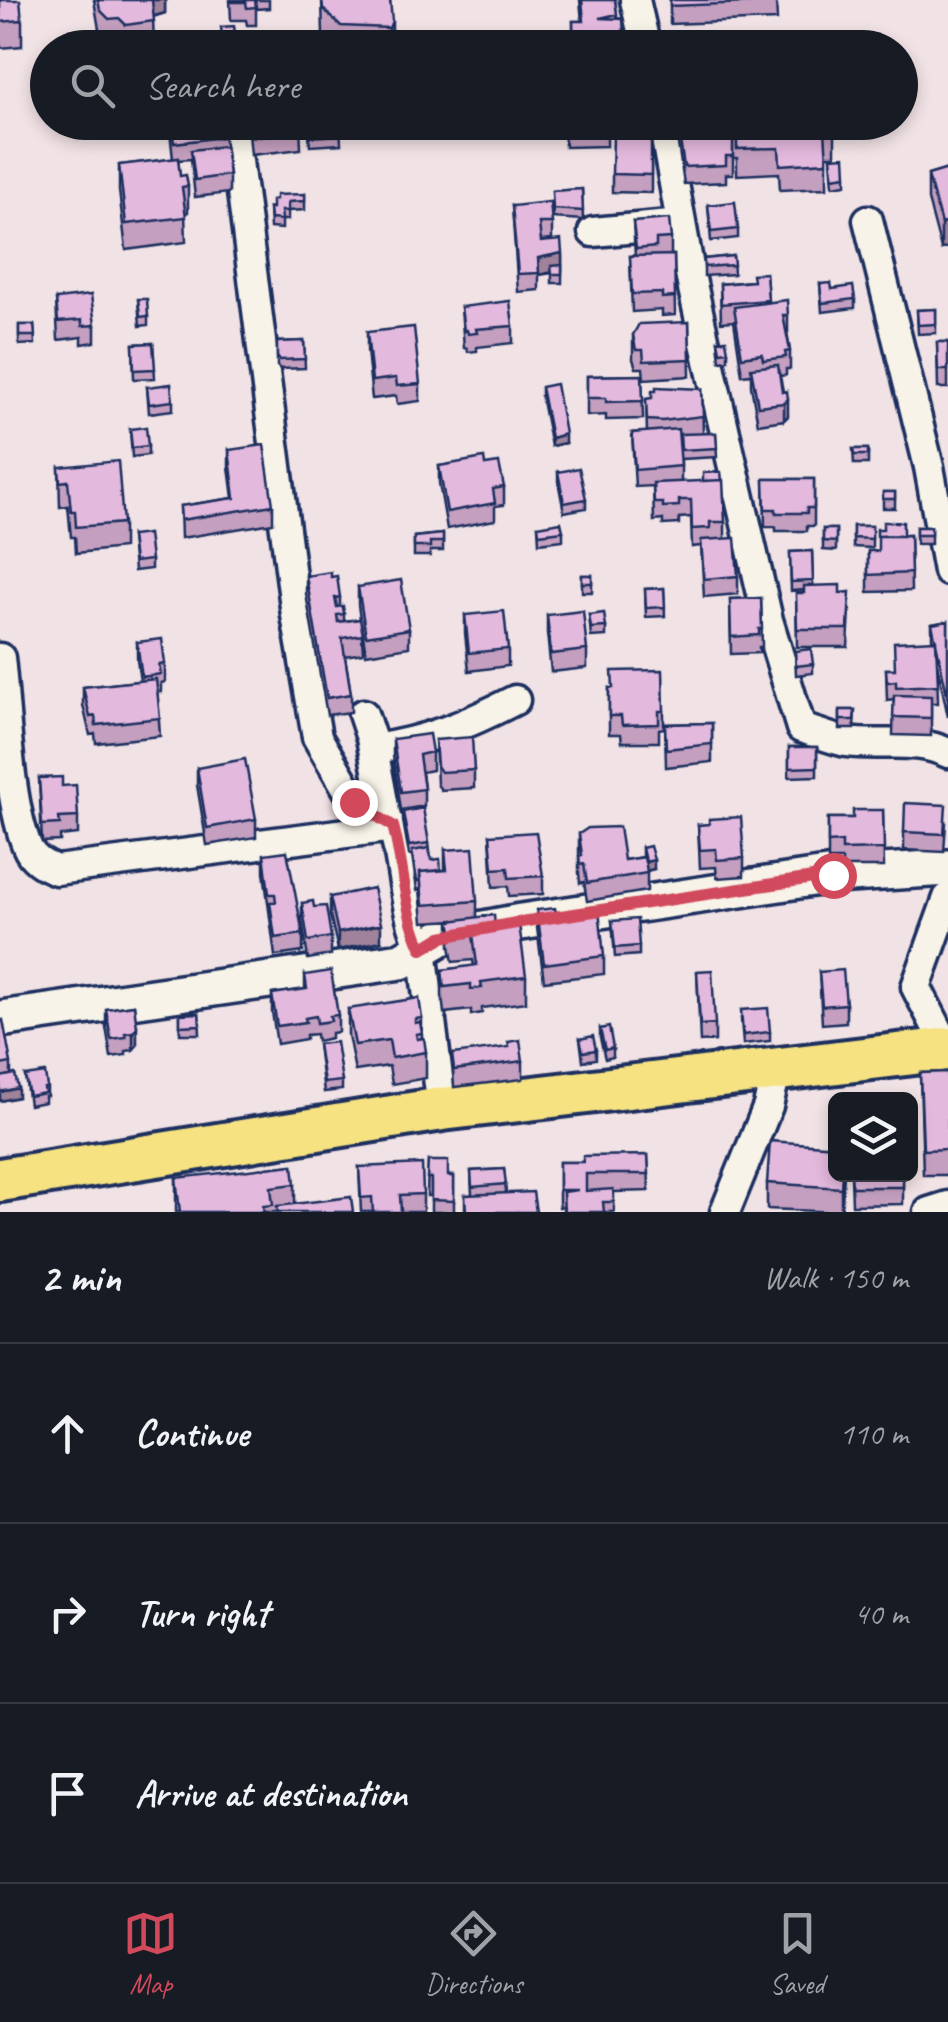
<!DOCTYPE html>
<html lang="en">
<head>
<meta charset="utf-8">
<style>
  :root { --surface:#171b24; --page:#242831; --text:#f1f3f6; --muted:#9ea1a6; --line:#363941; --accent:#d1495b }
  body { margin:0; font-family:Caveat,sans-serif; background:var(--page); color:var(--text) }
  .controls { position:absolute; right:30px; bottom:30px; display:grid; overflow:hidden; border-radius:15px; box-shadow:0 5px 15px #0003 }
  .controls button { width:90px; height:90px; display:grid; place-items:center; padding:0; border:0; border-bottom:2px solid var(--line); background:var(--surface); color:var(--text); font:50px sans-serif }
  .stop { position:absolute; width:30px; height:30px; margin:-22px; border:8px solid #d1495b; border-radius:50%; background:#fff }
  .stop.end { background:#d1495b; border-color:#fff; box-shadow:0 2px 10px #0008 }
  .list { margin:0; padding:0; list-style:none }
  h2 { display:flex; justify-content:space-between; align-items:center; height:130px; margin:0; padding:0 40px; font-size:42px }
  h2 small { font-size:32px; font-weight:400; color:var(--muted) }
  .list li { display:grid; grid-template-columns:65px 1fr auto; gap:30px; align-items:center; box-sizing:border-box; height:180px; padding:0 40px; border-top:2px solid var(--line) }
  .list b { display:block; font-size:38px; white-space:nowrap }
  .list em { font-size:32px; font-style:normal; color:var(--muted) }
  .icon { flex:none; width:55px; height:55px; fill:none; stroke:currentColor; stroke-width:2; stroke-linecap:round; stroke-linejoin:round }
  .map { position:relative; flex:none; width:948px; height:1212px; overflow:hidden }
  .search { position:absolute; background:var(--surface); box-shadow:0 5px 15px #0003; left:30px; right:30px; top:30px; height:110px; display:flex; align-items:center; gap:25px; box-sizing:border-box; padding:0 35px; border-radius:55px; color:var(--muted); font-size:38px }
  .sheet { height:670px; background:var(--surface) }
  nav { display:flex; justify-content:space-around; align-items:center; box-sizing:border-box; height:140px; border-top:2px solid var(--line); background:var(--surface); font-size:28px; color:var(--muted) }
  nav a { display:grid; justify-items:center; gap:5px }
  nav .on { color:var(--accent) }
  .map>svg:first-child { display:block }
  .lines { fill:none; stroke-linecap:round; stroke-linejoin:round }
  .minor-casing { stroke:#1b2f5e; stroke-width:35 }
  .tertiary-casing { stroke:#1b2f5e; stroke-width:42 }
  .primary-casing { stroke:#1b2f5e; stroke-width:50 }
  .minor { stroke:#f7f3e8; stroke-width:28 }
  .tertiary { stroke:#f7f3e8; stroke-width:35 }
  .primary { stroke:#f6e281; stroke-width:42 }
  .wall { fill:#c49fbf; stroke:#1b2f5e; stroke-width:2.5 }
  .shaded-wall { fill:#a0829b; stroke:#1b2f5e; stroke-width:2.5 }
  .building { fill:#e4b9de; stroke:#1b2f5e; stroke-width:2.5 }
  .route { stroke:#d1495b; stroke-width:12 }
</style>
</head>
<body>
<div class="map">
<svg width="948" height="1212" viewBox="0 0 948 1212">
  <rect width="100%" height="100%" fill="#f1e2e5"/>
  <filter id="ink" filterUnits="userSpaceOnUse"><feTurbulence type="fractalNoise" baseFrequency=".01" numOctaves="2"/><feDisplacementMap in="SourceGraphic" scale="20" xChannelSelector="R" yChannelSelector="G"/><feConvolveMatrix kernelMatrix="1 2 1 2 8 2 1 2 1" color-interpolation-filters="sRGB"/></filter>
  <g filter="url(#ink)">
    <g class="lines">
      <defs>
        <path id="minor" d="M635,0L646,48
          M233,122L296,615L317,737L355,802L393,827C404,866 404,912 422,949L442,1109
          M663,122L692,284L721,415L768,620L801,728C815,732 831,739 846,742C880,747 916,737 948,753
          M868,220L929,467L948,571
          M593,232L670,225
          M0,658C6,710 8,800 27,846C32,859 43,865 56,870L393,827
          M363,714L371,738L387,823
          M373,749C425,742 468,724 515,700
          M948,898L916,987L948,1049
          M725,1212L768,1106L777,1067
          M929,1212L948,1206"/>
        <path id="tertiary" d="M0,1019L401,961L442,937L521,922L833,875L948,868"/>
        <path id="primary" d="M0,1180L442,1109L948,1049"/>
      </defs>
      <use href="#minor" class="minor-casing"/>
      <use href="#tertiary" class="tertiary-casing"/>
      <use href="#primary" class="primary-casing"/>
      <use href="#minor" class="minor"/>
      <use href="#tertiary" class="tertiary"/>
      <use href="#primary" class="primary"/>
    </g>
    <path class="wall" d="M0,0L22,20V46L0,48Z
      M94,0H165V13L153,17L154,47L123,48L119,44L109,45L100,35Z
      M230,0H269V8L256,9V25H247L246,20H231Z
      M322,0H390L392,47L336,48L323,35Z
      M580,0H615L617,18L623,19L624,48H573V21H582Z
      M670,0H776L777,20L670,24Z
      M169,122H222L229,175V193L195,197L191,159L178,160L180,176L188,186V212L185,213L186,242L126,250L119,191V165L173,159Z
      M248,122H300L301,149L251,155Z
      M308,122H340L341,144L310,146Z
      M564,122H607V146L565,147Z
      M740,122H835V155H827V188L780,190L779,173L737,175V158H733V174H726V182L684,184L678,144V127L740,135L773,133V128H740Z
      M651,137V193L612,192V174Z
      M831,157L846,175V184L833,186Z
      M948,169V248L941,249L928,200V175Z
      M582,189L583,220L553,218L552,191Z
      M305,194V210L288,211V220H282V229L270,228L269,208Z
      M708,205L738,229V238L711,241Z
      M512,206L552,223V240L541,241L562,253V283H552V273L539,275V290L518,292Z
      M633,222L671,238V255H674L675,315L662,316V310L632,312L630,256H635Z
      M733,256L734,274L704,276V259Z
      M766,273L768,302L788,315V332H787L790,351V369H786V375L780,376L788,416L784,420L758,424L751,386V374L742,375L734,321L721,322L720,284L752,281Z
      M820,284L855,299V308L822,312Z
      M56,299L95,325V342L82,344V337L58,340Z
      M138,299L148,316V325L140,326Z
      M461,307L513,326V343L477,347V351L468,352L467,348H464Z
      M936,309V333L918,334L917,310Z
      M689,322L690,376L644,379L643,368H636L633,359V335Z
      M19,325H34L35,344L19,345Z
      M367,332L420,384V401L397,404L396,396L372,399L367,350Z
      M304,341L305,368L280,369L277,366V342Z
      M718,341L728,351V360L720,361Z
      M937,342H948V388H938Z
      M153,343L155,378L134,379L133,344Z
      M642,375L643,419L606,420V415L587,416V376Z
      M147,387L173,401V410L149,413Z
      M541,387L565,443L551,446L541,396Z
      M702,389L703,433H716L717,457L681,459V482L725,522V539L738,576V594L704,597L701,546L692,547L691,517L679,518V524L663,525V520L654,521L653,486L635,487L632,433L647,432L646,399Z
      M130,429L148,446V455L132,457Z
      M853,449H868V464H854Z
      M229,450L273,505V523L181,538L180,506L233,498L229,467Z
      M485,465L504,487V505L495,506V520L447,529L439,483V466Z
      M59,467L123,523V548L76,553L75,537H71L68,506L60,507Z
      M558,472L586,499V508L564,512L558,481Z
      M764,479H814V526H807V531H776V527H765Z
      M883,492H895V508H883Z
      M538,526L563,531V540L539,543Z
      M853,526H872V548L853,547Z
      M916,527H931V544H916Z
      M823,529H836V551L823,550Z
      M443,534V551H430V556H414V537Z
      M903,535H910L911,591L868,592V551H878Z
      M131,536L151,560V569L134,571Z
      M812,551L813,586L840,593L850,610L848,647H797L796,593H804V590L791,591L790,552Z
      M582,575H592V592H582Z
      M306,576L331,577L340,597V606L344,614V621L360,619L358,605V587L409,629V647L366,654L361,623L363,653L345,656L351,694V712L327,715L306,594Z
      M664,588L665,616L646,617L645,589Z
      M761,598L762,647H759V653L731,654L730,599Z
      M465,615L508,649V666L469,671L465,633Z
      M547,615L587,650V668L551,672L547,633Z
      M589,615L606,627V636L591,637Z
      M948,621V717L937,664L938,703H931V736L893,735L894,699L887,700L886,669H894L932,640V624Z
      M137,642L165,664V682L161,683V692H157L160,736L96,743L95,734L90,735L83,705V687L140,681L137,660Z
      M795,651L813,664V673L796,675Z
      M609,688L664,711V728L659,729V742H622L621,734H609Z
      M840,710H855L854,729H840Z
      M712,723V762L666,767L665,724Z
      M393,739L432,752V770L422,772L424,789V806L401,810L393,756Z
      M435,740L474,770V788L441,790L437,784Z
      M789,747H817V776L789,777Z
      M197,768L256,819V837L207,845L197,785Z
      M39,778L62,786L78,817V834L60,836V841L42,842Z
      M883,810L884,867H842V860H828V818H853Z
      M403,812L429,843L431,860L441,870H445V850L477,901V917L495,927L526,976V1002L482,1008V1013L471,1015V1010L444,1013L442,996V970L474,966L473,960L453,962L450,946V921L455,920L423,922L420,889L417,890L412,855H409L403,821Z
      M946,823L944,852L904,850V832Z
      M698,825L744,858V876L717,878L716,867L700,868Z
      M579,834L624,860L642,857V848L654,869L647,871V891L587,901L584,882L580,883L579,873Z
      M490,835L543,876V894L509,896L508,886L493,887Z
      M264,854L303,934V952L275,956L264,872Z
      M330,897L381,941L338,950L330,915Z
      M302,903L314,907L331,937V955L308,959L302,920Z
      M537,910L556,914L604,956V974L544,981L537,928Z
      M612,921L639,946V955L615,957Z
      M697,971L715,1024V1041L700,1042Z
      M819,972L846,1004V1022L822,1024Z
      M305,975L338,1015V1032L331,1033V1038L317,1041L316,1034L306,1035V1039L277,1044L272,1012V994L305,989Z
      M134,1005L137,1045L133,1050L126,1051V1055L111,1057L106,1027V1009Z
      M348,1009L422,1018V1038L426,1052V1078L392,1084L389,1066L355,1071L348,1035Z
      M199,1013L200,1034H180V1014Z
      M741,1019L770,1032V1041L743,1044Z
      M0,1021L11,1063V1075L18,1097L0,1101Z
      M600,1029L613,1048V1057L605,1059L600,1038Z
      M580,1039L596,1050V1059L583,1061Z
      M318,1044L342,1081V1090L324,1092Z
      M452,1054L523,1061V1079L454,1087Z
      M948,1072V1175H923L920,1073Z
      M25,1076L47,1087V1096H45V1102L29,1105Z
      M648,1155L649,1191L614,1192V1212H563V1207H559V1162H583Z
      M428,1161L448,1176H454V1212H431V1196H427Z
      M359,1167L423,1194V1212H361Z
      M504,1169L506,1193L536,1212H465V1195H472L471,1171Z
      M844,1174L841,1212L767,1209V1183Z
      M851,1174H903V1204L852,1205Z
      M176,1178L295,1184V1204L353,1212H176Z"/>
    <path class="shaded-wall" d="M151,0H165V13L151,17Z
      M392,21V47L389,48V28Z
      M948,222V248L941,249V224Z
      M562,253V270L539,275L538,258Z
      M788,399V416L784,420V403Z
      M565,434V443L551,446V438Z
      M654,860V869L645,871V862Z
      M381,924V941L338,950V933Z
      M137,1027V1045L133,1050V1032Z
      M18,1088V1097L0,1101V1092Z
      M842,1174H844L841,1212V1188Z"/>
    <path class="building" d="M0,0H20L22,20L0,22Z
      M98,0H152L154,21L126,25L119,18L109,19L100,10Z
      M231,0H255L256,7L247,8L246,2H231Z
      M322,0H390L392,21L389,28L341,26L323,9Z
      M582,0H615L617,14L600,18L623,19L624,35L610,36V48H574L573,21H584Z
      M670,0H776L777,2L670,6Z
      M234,26L237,48H223L221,27Z
      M489,40L490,46L464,48L463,43Z
      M171,122H222L224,137L174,143Z
      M250,122H300L301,132L251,137Z
      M309,122H340L341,135L310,137Z
      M564,122H607V128L565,130Z
      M774,122H835V129L825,130L827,162L780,165L779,148L737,149V135L774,133Z
      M739,124L740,135H737V140L733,141V156H726V165L684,167L678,127Z
      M613,136L651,137V175L612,174Z
      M225,146L229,175L195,180L191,150Z
      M845,156L846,175L833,177L831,157Z
      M178,158L180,176L186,175L188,186L182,187L186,217L126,224L119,165Z
      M948,169V222L941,224L928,175Z
      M582,189L583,211L553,209L552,191Z
      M305,194V201L288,202V211H281L282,220L270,219L269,208H272V200L276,199V195Z
      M550,202L552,223H539L541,242L561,240L562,253L538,258L539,273L518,274L512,206Z
      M735,202L738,229L711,232L708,205Z
      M669,219L671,238L656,239V247L636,249L633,222Z
      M674,255L675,297L662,298V293L632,294L630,256Z
      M733,256L734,265L704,267V259Z
      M562,265V274H552L551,266Z
      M766,273L768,300L721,304L720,284L753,281L752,274Z
      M831,283L832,289L853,286L855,299L822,303L820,284Z
      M91,295L95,325L82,326V320L58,322L56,299Z
      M138,299H147L148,316L140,317Z
      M787,300L788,315H783L790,351L785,352L786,357L763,360L762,354L742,357L734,307Z
      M510,301L513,326L476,329L477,333L468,334L467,330L464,331L461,307Z
      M936,309V324L918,325L917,310Z
      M689,322L690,359L644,361L643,350H636L633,335L639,324Z
      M19,325H34L35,336H19Z
      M414,327L420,384L397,386L396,378L372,381L367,332Z
      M726,340L728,351L720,352L718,341Z
      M304,341L305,359L280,360L277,357V342Z
      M937,342H948V370H938Z
      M153,343L155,369L134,370L133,344Z
      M778,365L782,392L787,391L788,399L784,403L758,406L751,368Z
      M642,375L643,401L606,402V398H587V376Z
      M171,384L173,401L149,404L147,387Z
      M556,384L565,434L551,438L541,387Z
      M656,387L702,389L703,416L662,421L647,420L646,399L652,398V391H656Z
      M146,427L148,446L132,448L130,429Z
      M678,429L681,466L635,470L632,433Z
      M716,433L717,448L681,450L680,434Z
      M264,445L273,505L181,520L180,506L235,498L229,450Z
      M853,449H868V455H854Z
      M484,458L485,465L499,463L504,487L493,489L495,503L447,512L439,466Z
      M118,461L123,523L76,527L75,511H71L68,481L60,482L59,467Z
      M579,468L586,499L564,503L558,472Z
      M721,472L722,480L703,481V473Z
      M764,479H814V508H807V513H776V509H765Z
      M723,480L725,522H710V528L692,529L691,500H679V506L663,507V503H654L653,483Z
      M883,492H895V499H883Z
      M561,522L563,531L539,534L538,526Z
      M883,522H903V536H877V529H883Z
      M853,526H872V539L853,538Z
      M916,527H931V535H916Z
      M823,529H836V542L823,541Z
      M148,534L151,560L134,562L131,536Z
      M443,534V542H430V547H414V537Z
      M910,535L911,573L868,575V551H878V536Z
      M735,538L738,576L704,579L701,540Z
      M812,551L813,581L791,582L790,552Z
      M331,572V577L337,576L340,597L335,598L337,607L343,606L344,614L337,615L338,622L360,619L363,635L342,638L351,694L327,698L306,576Z
      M582,575H592V583H582Z
      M401,580L409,629L366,636L358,587Z
      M840,585V593L850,592L848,629H797L796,593H804V586Z
      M664,588L665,607L646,608L645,589Z
      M761,598L762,629H759V635L731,637L730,599Z
      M504,611L508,649L469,653L465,615Z
      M583,611L587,650L551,654L547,615Z
      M604,613L606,627L591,628L589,615Z
      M948,621V699L932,624Z
      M162,639L165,664L159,665L161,674L142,677L137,642Z
      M936,640L938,685L896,687V681L887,682L886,669H895L894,642Z
      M811,649L813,664L796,666L795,651Z
      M663,670L664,711H659V724L622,725L621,716H609V688H613L612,671Z
      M156,679L160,718L96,725L95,716L90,717L83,687Z
      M894,695L931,696V718L893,717Z
      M840,710H855L854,720H840Z
      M712,723V744L666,749L665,724Z
      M429,734L432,752L419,755L424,789L401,792L393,739Z
      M472,737L474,770L441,772L437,766L435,740Z
      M789,747H817V767L789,768Z
      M245,759L256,819L207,828L197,768Z
      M62,777V786L76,785L78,817L59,818L60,824L42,825L39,778Z
      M905,803L946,805L944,834L904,832Z
      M423,808L429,843L409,846L403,812Z
      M853,810H883L884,849L842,850V842L828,843V818H853Z
      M741,817L744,858L717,860L716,849L700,850L698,825L709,824V819Z
      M619,827L624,860L645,857L647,873L587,883L584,864L580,865L579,856L582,855L579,834L588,828Z
      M536,832L543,876L509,878L508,868L493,869L490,835Z
      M650,846L654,860L645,862L642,848Z
      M429,848L431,860L440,859L441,870L420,872V880L417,881L412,851Z
      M473,848L477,901L423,905L420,872L447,870L445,850Z
      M287,851L303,934L275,938L270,902H276L275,894H269L264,854Z
      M373,888L381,924L338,933L330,897Z
      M313,901L314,907L326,906L331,937L308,941L302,903Z
      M555,908L556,914L599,909L604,956L544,964L537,910Z
      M494,915L495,927L519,924L526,976L481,982L482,988L471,989V984L444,987L442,970L477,965L473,934L453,936L450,921Z
      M637,919L639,946L615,948L612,921Z
      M712,970L715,1024L700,1025L697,971Z
      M843,970L846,1004L822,1006L819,972Z
      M331,971L338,1015L330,1016L331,1021L317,1023L316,1016L305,1018L306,1022L277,1026L272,994L307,989L305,975Z
      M419,998L422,1018L415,1019V1023L420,1022L422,1033L416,1034L417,1039L424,1038L426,1052L392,1058L389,1040L355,1045L348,1009Z
      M134,1005L137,1027L133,1032L125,1033L126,1037L111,1039L106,1009Z
      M768,1008L770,1032L743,1035L741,1010Z
      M199,1013L200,1025L180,1026V1014Z
      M3,1020L11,1063L0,1065V1021Z
      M609,1027L613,1048L605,1050L600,1029Z
      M593,1036L596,1050L583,1052L580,1039Z
      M520,1040L523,1061L454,1070L452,1054L509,1047L508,1042Z
      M336,1042L342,1081L324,1083L318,1044Z
      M948,1072V1149L923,1150L920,1073Z
      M45,1073L47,1087L44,1088L45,1093L29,1096L25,1076Z
      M15,1074L18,1088L0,1092V1077Z
      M770,1141L836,1146V1174H842L841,1188L767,1183Z
      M648,1155L649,1174H586V1191L613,1189L614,1202H603L604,1212H564L563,1192L578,1190H559V1162H583V1156Z
      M428,1161H448V1176H454V1201L431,1200V1178H427Z
      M422,1164L423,1194L400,1195L401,1212H373L372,1197L361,1198L359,1167Z
      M293,1165L295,1184L271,1187L273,1205L263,1206L264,1212H180L176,1178Z
      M504,1169L506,1184L472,1187L471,1171Z
      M851,1174H903V1187H852Z
      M533,1192L536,1212H466L465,1195Z
      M351,1197L353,1212H278L277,1206Z"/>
  </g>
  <g class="lines" filter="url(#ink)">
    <path class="route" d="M354,802L393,826C404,866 404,912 422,949L442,937L521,922L833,875"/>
  </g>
</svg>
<div class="controls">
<button><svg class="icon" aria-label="layers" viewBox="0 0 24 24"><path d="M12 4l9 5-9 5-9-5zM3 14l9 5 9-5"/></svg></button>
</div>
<div class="stop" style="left:833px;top:875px"></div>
<div class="stop end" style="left:354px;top:802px"></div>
<div class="search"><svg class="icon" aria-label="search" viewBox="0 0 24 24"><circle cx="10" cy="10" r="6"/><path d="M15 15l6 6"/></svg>Search here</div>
</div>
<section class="sheet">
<h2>2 min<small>Walk · 150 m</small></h2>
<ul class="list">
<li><svg class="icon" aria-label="ahead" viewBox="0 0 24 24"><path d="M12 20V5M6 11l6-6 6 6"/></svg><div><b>Continue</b></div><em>110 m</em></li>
<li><svg class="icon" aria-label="right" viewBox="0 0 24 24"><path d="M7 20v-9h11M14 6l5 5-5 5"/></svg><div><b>Turn right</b></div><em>40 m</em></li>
<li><svg class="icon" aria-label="arrive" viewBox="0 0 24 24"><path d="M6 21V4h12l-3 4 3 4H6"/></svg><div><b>Arrive at destination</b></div></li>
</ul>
</section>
<nav>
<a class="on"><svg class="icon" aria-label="map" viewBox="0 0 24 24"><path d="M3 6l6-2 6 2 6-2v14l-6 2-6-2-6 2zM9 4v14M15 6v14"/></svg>Map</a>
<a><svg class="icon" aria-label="directions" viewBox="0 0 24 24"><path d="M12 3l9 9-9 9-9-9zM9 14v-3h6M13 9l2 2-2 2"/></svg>Directions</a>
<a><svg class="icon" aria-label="saved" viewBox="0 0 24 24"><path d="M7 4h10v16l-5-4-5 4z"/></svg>Saved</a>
</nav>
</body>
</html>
